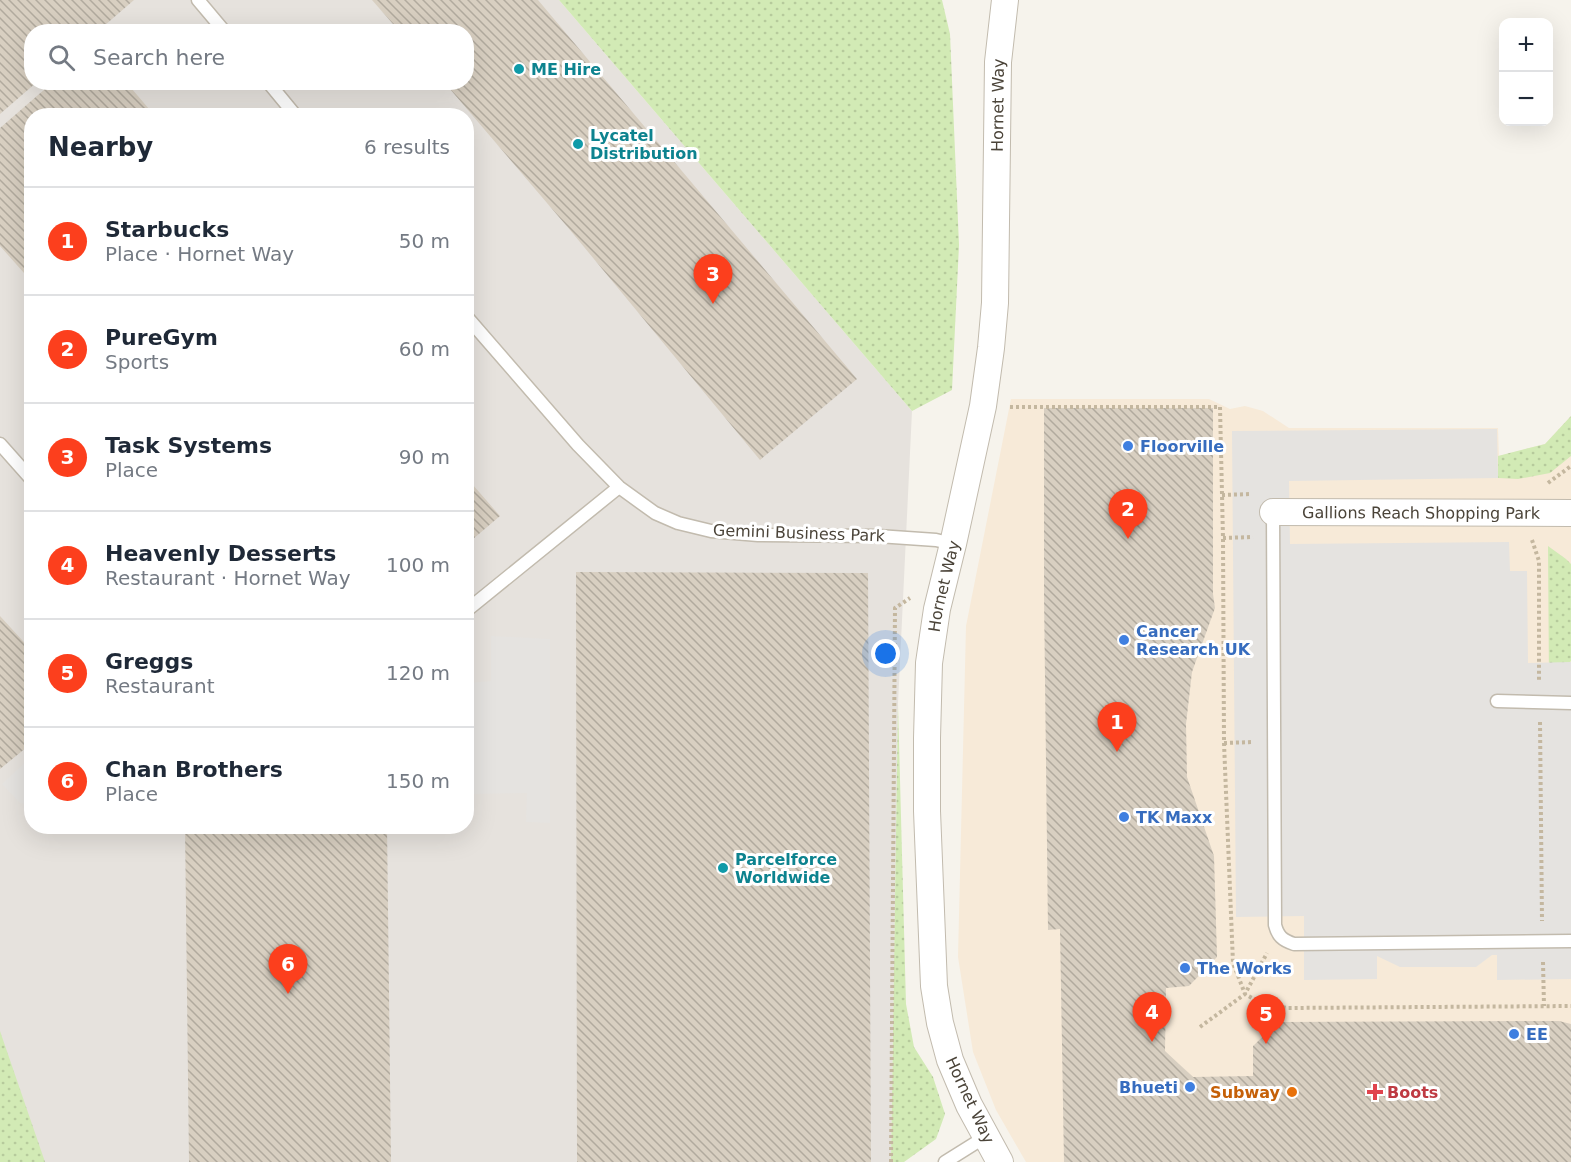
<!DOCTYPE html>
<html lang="en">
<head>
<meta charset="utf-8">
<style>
  :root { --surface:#fff; --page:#f2f2f3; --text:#1f2937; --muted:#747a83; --line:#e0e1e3; --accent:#fc3f1d }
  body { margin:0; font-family:"DejaVu Sans",sans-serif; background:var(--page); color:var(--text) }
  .controls { position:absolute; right:18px; top:18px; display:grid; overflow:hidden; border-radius:12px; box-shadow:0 6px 24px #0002 }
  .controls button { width:54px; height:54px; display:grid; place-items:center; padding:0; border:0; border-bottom:2px solid var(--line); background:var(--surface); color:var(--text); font:30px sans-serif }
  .you { position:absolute; left:886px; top:654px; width:21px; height:21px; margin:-15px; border:4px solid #fff; border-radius:50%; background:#1a73e8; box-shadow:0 0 0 9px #1a73e833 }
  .badge { display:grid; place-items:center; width:39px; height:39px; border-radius:50%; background:var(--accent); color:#fff; font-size:20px; font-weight:700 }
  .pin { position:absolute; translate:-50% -50px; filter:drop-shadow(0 2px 3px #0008) }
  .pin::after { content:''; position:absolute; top:32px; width:21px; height:18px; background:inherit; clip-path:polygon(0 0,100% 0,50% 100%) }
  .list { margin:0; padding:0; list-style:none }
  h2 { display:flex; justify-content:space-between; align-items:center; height:78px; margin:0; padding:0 24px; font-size:26px }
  h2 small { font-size:20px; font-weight:400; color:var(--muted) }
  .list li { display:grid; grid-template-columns:39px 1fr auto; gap:18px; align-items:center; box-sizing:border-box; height:108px; padding:0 24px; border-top:2px solid var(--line) }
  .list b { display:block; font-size:22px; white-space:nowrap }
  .list p { margin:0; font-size:20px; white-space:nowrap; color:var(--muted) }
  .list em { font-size:20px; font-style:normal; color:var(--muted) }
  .icon { flex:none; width:33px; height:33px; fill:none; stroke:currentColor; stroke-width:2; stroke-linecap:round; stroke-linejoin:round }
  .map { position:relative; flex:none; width:1571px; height:1162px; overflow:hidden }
  .search { position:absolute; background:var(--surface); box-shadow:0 6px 24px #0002; left:24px; top:24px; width:450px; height:66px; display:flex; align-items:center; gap:15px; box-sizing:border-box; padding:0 21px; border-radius:24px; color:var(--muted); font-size:22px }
  .panel { position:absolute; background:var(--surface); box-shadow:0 6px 24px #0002; left:24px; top:108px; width:450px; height:726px; border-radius:24px }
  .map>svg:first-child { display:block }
  .commercial { fill:#f7ead8 }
  .industrial { fill:#e6e2dd; fill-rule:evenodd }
  .grass { fill:url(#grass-dots) }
  .parking { fill:#e5e3e0 }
  .building { fill:url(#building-back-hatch) }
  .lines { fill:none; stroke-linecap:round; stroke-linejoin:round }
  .service-casing { stroke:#c2bbae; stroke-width:15 }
  .minor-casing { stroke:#c2bbae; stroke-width:28 }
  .path { stroke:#c4b79f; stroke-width:4; stroke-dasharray:3 3; stroke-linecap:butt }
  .service { stroke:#fff; stroke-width:12 }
  .minor { stroke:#fff; stroke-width:26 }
  .culture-dot { fill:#0f9aa8; stroke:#fff; stroke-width:2 }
  .shop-dot { fill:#3f7fe0; stroke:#fff; stroke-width:2 }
  .food-dot { fill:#e8710a; stroke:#fff; stroke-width:2 }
  .health-dot { fill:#e0444e; stroke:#fff; stroke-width:2 }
  .labels { text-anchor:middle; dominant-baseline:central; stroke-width:6; stroke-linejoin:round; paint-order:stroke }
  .culture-label { font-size:16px; font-weight:bold; fill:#0d838f; stroke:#fff; text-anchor:start }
  .street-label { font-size:16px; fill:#4b4439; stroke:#fff }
  .shop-label { font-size:16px; font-weight:bold; fill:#366cbe; stroke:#fff; text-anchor:start }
  .food-label { font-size:16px; font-weight:bold; fill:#c56008; stroke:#fff; text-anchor:end }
  .health-label { font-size:16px; font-weight:bold; fill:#be3a42; stroke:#fff; text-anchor:start }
</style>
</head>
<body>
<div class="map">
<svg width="1571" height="1162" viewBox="0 0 1571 1162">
  <defs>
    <pattern id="grass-dots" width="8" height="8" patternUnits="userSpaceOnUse" patternTransform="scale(1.5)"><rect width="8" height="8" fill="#d2eab5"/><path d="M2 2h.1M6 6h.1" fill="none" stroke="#b6ca9c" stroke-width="1.8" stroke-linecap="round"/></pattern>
    <pattern id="building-back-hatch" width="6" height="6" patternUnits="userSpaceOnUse" patternTransform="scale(1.5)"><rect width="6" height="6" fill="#d8cfc1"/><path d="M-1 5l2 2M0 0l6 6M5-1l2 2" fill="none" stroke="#b1aa9e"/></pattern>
  </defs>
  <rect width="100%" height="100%" fill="#f6f3ec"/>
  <path class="commercial" d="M1011,399H1209L1230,409L1245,406L1263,411L1289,428H1498L1499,456L1545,444L1571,416V1162H1026L996,1110L973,1052L958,957L966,626Z"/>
  <path class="industrial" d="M0,0H559L912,411L898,704L891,1162H0ZM32,32H466V82H32ZM32,116H466V826H32Z"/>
  <path class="grass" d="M559,0H942L950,34L959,245L952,390L912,411Z
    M1571,416V456L1550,473L1518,479L1498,478V456L1545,444Z
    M1548,546L1566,559L1571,564V661L1570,662L1569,683L1549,684Z
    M898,704L906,1004L914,1047L933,1077L945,1114L936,1139L904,1162H891Z
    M0,1031L45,1162H0Z"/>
  <path class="parking" d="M1497,429L1498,478L1289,481L1290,544L1509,542L1510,571H1527L1528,663L1571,662V979L1497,980V955H1492L1476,967H1400L1377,956V979L1304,980V916L1236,917L1232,431Z
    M491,636L550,639V823L526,822L527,793L467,794V683L491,681Z
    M31,757V805L20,803L2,784Z"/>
  <path class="building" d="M0,0H134L97,32H32V82H37L0,114Z
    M372,0H538L857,379L760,460L570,230L444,82H466V32H400Z
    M53,82H126L155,116H32V282L0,246V128Z
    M1044,408H1213V594L1215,608L1192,672L1186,724L1187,777L1214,856L1217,957L1189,986L1166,988L1165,1051L1193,1077L1253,1076V1046L1278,1022L1559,1021L1571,1024V1162H1064L1060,929L1048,930L1044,595Z
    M466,477L500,516L466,545Z
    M576,572L868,573L871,1162H577Z
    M0,616L32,651V743L0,769Z
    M185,826H387L391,1162H189Z"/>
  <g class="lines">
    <defs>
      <path id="service" d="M198,0L225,32
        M268,82L296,116
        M466,316L578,445L619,487L655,513L678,523L711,531L758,535L878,536L936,540L953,544
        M0,444L32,480
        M1273,512L1275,925C1278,936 1282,940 1294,944L1571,941
        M466,611L619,487
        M1497,701L1571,703
        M945,1162L985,1137"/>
      <g id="minor">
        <path id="s1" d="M1273,512L1571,513"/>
        <path id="s2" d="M1000,1162L969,1105L950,1060L940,1023L934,986L927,811V738L929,663L937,609L953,544L983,406L991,348L995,303L998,62L1005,0"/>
      </g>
    </defs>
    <use href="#service" class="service-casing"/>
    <use href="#minor" class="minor-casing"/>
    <path class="path" d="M1010,407H1220L1223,538L1224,743L1233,963L1245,994L1263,1004L1287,1008L1571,1006
      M1548,483L1571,466
      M1222,495L1251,494
      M1223,538L1253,537
      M1532,540L1539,561V681
      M1540,722L1542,921
      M1224,743L1253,742
      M1543,962L1544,1006
      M1200,1027L1245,994L1267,953
      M891,1162L895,608L910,598"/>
    <use href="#service" class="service"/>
    <use href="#minor" class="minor"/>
  </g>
  <g class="culture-dot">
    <circle cx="519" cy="69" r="6"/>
    <circle cx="578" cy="144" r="6"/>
    <circle cx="723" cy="868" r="6"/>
  </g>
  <g class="shop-dot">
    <circle cx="1128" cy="446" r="6"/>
    <circle cx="1124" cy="640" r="6"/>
    <circle cx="1124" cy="817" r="6"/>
    <circle cx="1185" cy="968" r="6"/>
    <circle cx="1514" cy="1034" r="6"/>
    <circle cx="1190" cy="1087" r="6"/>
  </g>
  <circle class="food-dot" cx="1292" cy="1092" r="6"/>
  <path class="health-dot" d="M1372 1083h6v6h6v6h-6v6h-6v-6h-6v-6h6z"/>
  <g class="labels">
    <g class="culture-label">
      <text x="531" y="69">ME Hire</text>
      <text x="590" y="135">Lycatel<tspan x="590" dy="18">Distribution</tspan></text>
      <text x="735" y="859">Parcelforce<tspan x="735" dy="18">Worldwide</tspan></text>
    </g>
    <g class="street-label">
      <text stroke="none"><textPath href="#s2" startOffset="1077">Hornet Way</textPath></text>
      <text stroke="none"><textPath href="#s1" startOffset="148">Gallions Reach Shopping Park</textPath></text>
      <text transform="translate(799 533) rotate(2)">Gemini Business Park</text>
      <text stroke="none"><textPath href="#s2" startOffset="591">Hornet Way</textPath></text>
      <text transform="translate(970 1100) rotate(65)">Hornet Way</text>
    </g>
    <g class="shop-label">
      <text x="1140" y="446">Floorville</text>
      <text x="1136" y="631">Cancer<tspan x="1136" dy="18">Research UK</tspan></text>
      <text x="1136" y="817">TK Maxx</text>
      <text x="1197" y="968">The Works</text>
      <text x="1526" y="1034">EE</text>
      <text x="1178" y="1087" text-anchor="end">Bhueti</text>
    </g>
    <g class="food-label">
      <text x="1280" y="1092">Subway</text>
    </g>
    <g class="health-label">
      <text x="1387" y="1092">Boots</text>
    </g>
  </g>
</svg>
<div class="controls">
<button>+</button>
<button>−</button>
</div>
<div class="you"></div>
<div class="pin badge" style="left:1117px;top:752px">1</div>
<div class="pin badge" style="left:1128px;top:539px">2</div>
<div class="pin badge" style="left:713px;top:304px">3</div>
<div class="pin badge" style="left:1152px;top:1042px">4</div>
<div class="pin badge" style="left:1266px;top:1044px">5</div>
<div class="pin badge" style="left:288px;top:994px">6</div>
<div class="search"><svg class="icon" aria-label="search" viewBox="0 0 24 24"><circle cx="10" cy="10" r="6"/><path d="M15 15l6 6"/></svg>Search here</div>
<section class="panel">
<h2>Nearby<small>6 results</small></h2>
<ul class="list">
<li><span class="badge">1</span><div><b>Starbucks</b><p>Place · Hornet Way</p></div><em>50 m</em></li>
<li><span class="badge">2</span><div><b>PureGym</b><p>Sports</p></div><em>60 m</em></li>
<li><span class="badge">3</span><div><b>Task Systems</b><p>Place</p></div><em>90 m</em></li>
<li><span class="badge">4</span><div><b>Heavenly Desserts</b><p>Restaurant · Hornet Way</p></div><em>100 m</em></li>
<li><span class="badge">5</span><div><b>Greggs</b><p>Restaurant</p></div><em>120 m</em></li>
<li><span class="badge">6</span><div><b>Chan Brothers</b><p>Place</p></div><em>150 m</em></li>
</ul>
</section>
</div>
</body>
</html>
